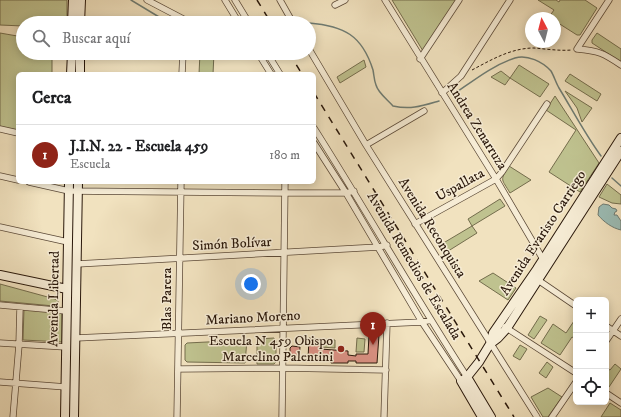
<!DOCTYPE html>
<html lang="es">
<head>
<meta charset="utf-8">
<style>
  :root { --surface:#fff; --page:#f2f2f2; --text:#202124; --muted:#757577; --line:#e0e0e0; --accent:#8f2418 }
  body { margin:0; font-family:"IM FELL DW Pica",serif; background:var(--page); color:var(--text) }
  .controls { position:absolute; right:12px; bottom:12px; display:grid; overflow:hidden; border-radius:6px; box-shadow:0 2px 10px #0003 }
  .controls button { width:36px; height:36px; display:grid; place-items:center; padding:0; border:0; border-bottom:1px solid var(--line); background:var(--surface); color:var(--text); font:20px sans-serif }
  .compass { position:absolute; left:525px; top:12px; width:36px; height:36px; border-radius:50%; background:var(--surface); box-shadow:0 2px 10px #0003; rotate:353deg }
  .you { position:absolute; left:251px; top:284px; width:14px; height:14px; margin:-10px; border:3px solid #fff; border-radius:50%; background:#1a73e8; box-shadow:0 0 0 6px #1a73e833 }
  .badge { display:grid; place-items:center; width:26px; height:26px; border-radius:50%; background:var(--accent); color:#fff; font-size:13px; font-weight:700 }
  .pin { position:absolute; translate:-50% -33px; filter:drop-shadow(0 1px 2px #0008) }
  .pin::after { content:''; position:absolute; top:21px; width:14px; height:12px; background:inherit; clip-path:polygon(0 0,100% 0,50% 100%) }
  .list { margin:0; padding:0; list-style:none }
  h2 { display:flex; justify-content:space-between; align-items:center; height:52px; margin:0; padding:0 16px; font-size:17px }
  h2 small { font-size:13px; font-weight:400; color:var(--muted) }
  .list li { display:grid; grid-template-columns:26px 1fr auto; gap:12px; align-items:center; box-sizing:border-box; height:60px; padding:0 16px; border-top:1px solid var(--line) }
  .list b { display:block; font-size:15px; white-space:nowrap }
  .list p { margin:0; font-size:13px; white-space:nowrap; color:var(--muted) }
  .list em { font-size:13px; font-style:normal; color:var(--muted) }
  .icon { flex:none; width:22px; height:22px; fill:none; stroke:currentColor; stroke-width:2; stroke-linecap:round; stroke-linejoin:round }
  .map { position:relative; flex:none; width:621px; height:417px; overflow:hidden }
  .search { position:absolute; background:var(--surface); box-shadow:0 2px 10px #0003; left:16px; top:16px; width:300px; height:44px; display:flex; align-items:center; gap:10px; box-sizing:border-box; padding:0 14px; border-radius:22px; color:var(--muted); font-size:15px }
  .panel { position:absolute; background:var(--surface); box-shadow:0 2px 10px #0003; left:16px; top:72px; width:300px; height:112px; border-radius:6px }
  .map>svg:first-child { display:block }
  .green { fill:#bfc28f; stroke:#746d4d }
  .water { fill:#9bbdb6; stroke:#6e7b72 }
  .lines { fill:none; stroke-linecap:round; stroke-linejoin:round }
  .stream { stroke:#6e7b72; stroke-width:1.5 }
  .building { fill:#dc9285; stroke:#2a180b }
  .street-casing { stroke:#5c4a38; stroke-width:7 }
  .secondary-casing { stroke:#2a180b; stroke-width:10 }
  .path { stroke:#2a180b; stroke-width:1; stroke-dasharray:3 2; stroke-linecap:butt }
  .street { stroke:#f6ecd5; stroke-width:5.5 }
  .secondary { stroke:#f6ecd5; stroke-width:8 }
  .rail { stroke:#2a180b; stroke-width:1.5; stroke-dasharray:7 7; stroke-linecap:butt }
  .poi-dot { fill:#8f2418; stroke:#f6ecd5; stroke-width:1.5 }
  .labels { text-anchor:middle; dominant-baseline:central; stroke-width:3; stroke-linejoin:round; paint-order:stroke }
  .street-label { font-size:14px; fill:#2a180b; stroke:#f6ecd5 }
  .poi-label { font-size:14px; fill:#2a180b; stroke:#f6ecd5; text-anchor:end }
</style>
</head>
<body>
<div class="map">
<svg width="621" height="417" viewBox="0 0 621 417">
  <rect width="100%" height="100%" fill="#f1e2bf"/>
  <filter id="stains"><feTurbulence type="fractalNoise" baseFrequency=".005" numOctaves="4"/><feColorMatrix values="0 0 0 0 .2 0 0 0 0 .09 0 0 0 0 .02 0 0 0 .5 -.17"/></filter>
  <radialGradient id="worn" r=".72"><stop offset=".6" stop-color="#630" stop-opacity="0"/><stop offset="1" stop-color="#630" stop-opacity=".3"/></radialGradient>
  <path class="green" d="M0,0H67V23H23V26L0,25Z
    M392,0H456L423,51Z
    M538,0H556L559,2L560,0H585L597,8L580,35H577L555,21V18L549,17L554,10Z
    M0,33L23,37V53H52V74H18V131L0,127Z
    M597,33L621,49V62L592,43V40Z
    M200,53H214L213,74H199Z
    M364,60L366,67L340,83L337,77Z
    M519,65L549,84L540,97L510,78L505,85L491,77L501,71L510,78Z
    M570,74L601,94L597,101L565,81Z
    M565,91L592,108L582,122L577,108Z
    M555,96L599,163L580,192L549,172L576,130L546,110Z
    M509,166L531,180L510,193C502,179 499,181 509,166Z
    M607,184L621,195V204L612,203L599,197Z
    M500,199L505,206L472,226L477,233L445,253L440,245L472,226L468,219Z
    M493,273L516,288L508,300L479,281Z
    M0,284L55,299L58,301V304L54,306L0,301Z
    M24,309L62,312V342L23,340Z
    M540,316L547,320L534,339L528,335Z
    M576,318V339L572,337L560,355L541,343L553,324L566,333Z
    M274,338L276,341V362L274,364H257V339Z
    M357,338L365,339L364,352H356Z
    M322,339L335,340V348L321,347Z
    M247,340L245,363L187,362L185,360V345L187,343Z
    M520,345L527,349L520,360L513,356Z
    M547,362L553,367L546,378L539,373Z
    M615,364L621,369L609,387L606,385V368L610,370Z
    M548,388L562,397L548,417H543L531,397Z
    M610,403L621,410V417H601Z"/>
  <path class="water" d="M603,204L609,205L612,208L616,209L617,211L615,212L614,215H617L621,221V230C612,228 604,222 598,215L599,207Z"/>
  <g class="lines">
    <path class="stream" d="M131,0L169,23
      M309,23C344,26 362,35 373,70C374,75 374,80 376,85C378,93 388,100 393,106C411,110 422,106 439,101
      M454,94C473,81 493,65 515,58C527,54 543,62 551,71C554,76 556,83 559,88C573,111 585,134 601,156
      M612,178L621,186"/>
  </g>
  <path class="building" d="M369,335H379L377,363H356V361H348V363H331V361L308,360L309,338L321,339L320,349L348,351V355L356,356V354H368Z
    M292,346L300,347L299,361H291V354H290V348Z"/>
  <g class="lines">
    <defs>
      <path id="street" d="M147,0L191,23
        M225,0L239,23
        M235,0L249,23
        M280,0L293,23
        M385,0L496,179L544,261
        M609,0L577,49C599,51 603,53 621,65
        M335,5L345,0
        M309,49L366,145L537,417
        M258,53L271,74
        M267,53L280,74
        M420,59L459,0
        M182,74L183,53
        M442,93L461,76L510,0
        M314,128C366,210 414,295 467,377
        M0,129L18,133
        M314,143L346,193L422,322L461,381
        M366,145L424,111
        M0,176L18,180
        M29,182L69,191L285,193H346L354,191
        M415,224L496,179L502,172L547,104
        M0,227L68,242
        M77,264L379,247L387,245
        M538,280L576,306
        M0,305L66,311
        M606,326L621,336
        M505,327L576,373
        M76,338L422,322L431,320
        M606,341L621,319
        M0,343L66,347
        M179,369L283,368L386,370
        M0,382L66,387
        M606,393L621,403
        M13,417L19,345L20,307
        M177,417L181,182
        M282,417L285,182
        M384,417L387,323
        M552,417L576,382"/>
      <path id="secondary" d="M72,23L73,0
        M80,23L81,0
        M80,53V74
        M71,74L72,53
        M0,275L67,289
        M490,344L493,333L537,269L621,138
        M467,377L491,417
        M65,417L69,182
        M74,417L78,182
        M482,417L461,381L467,377L479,362L490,344L498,338L507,328L621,151"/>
    </defs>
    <use href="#street" class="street-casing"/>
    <use href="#secondary" class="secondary-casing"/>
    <path class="path" d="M472,70C491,60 511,48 534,48C546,49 559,51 572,50"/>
    <use href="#street" class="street"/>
    <use href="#secondary" class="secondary"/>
    <path class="rail" d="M257,0L271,23
      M289,53L302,74
      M314,93L514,417"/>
  </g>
  <circle class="poi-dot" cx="341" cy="349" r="4"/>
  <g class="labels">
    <g class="street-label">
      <text transform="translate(477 126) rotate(58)">Andrea Zenarruza</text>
      <text transform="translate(460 185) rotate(-29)">Uspallata</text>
      <text transform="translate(432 228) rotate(58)">Avenida Reconquista</text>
      <text transform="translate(543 233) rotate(-57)">Avenida Evaristo Carriego</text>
      <text transform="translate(232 244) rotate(-3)">Simón Bolívar</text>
      <text transform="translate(414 266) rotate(59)">Avenida Remedios de Escalada</text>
      <text transform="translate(54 299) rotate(-89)">Avenida Libertad</text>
      <text transform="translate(167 299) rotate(-90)">Blas Parera</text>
      <text transform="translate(253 318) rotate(-3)">Mariano Moreno</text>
    </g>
    <g class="poi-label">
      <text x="333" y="341">Escuela N 459 Obispo<tspan x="333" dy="16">Marcelino Palentini</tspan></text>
    </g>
  </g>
  <rect width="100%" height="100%" filter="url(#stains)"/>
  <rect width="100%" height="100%" fill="url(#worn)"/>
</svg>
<div class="controls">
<button>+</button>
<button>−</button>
<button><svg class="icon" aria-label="locate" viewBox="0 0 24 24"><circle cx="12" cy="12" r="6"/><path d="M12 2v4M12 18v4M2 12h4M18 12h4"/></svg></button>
</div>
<svg class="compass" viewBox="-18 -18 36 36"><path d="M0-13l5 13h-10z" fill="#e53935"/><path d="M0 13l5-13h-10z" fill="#757577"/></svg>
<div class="you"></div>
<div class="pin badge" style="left:373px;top:345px">1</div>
<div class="search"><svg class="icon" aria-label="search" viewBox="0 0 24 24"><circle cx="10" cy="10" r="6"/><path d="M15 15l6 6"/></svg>Buscar aquí</div>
<section class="panel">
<h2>Cerca<small></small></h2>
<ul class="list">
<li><span class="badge">1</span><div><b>J.I.N. 22 - Escuela 459</b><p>Escuela</p></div><em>180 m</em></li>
</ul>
</section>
</div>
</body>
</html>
